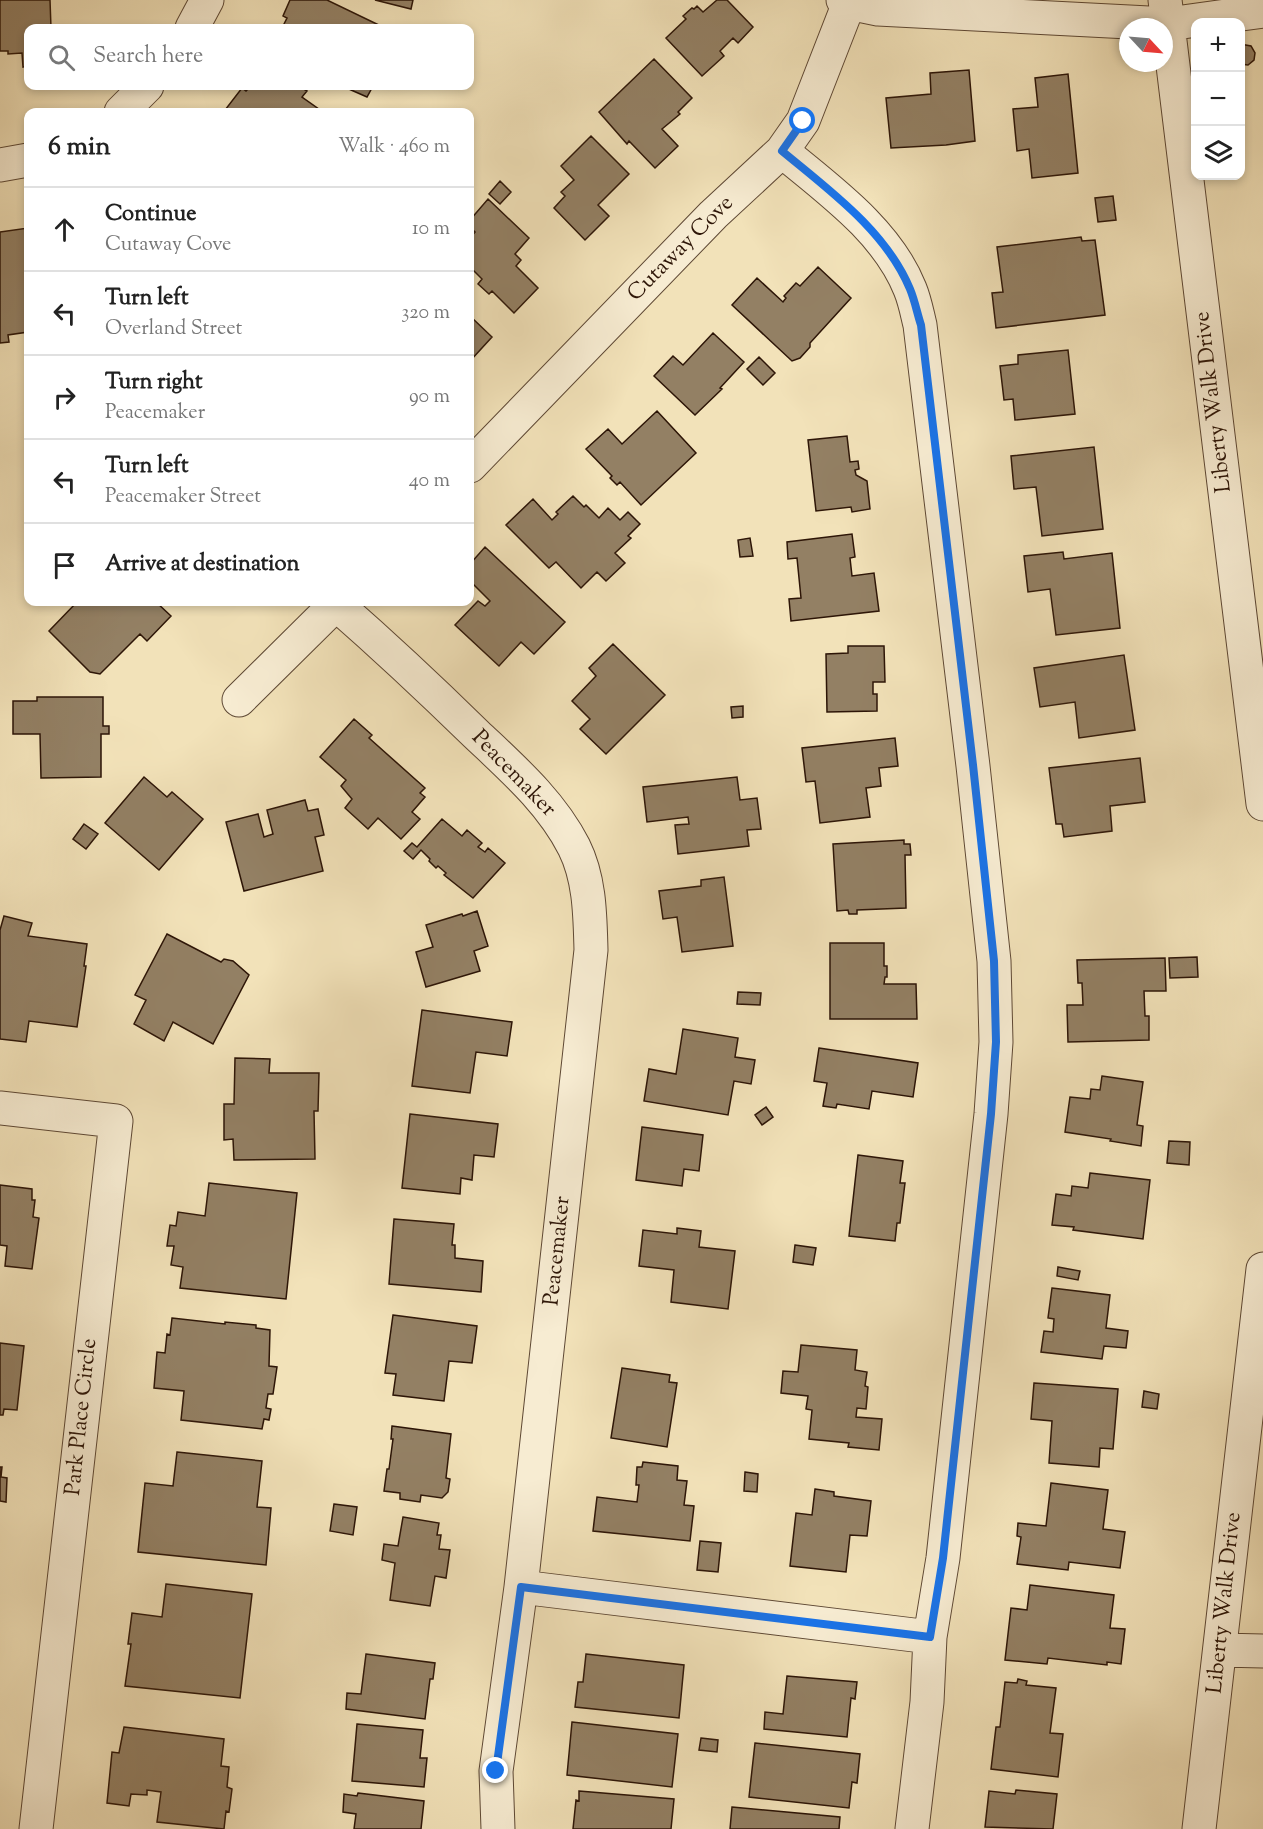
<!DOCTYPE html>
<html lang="en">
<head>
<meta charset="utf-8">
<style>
  :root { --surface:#fff; --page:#f6f6f6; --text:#222; --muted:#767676; --line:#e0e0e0 }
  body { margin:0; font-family:"Sorts Mill Goudy",serif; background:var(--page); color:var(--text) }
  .controls { position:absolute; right:18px; top:18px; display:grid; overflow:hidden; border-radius:12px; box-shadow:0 3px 9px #0003 }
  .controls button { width:54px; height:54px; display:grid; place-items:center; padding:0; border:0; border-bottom:2px solid var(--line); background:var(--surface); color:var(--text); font:30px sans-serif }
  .compass { position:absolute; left:1119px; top:18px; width:54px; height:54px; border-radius:50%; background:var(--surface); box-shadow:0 3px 9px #0003; rotate:116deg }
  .stop { position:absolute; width:18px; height:18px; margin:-14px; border:4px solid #1a73e8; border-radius:50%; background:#fff }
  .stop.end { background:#1a73e8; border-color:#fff; box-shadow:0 2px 6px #0008 }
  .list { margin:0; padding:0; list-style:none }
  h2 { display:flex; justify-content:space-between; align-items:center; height:78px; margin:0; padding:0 24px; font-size:26px }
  h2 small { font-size:20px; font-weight:400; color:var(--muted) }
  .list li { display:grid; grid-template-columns:39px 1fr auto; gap:18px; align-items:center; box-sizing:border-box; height:84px; padding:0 24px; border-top:2px solid var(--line) }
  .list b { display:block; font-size:22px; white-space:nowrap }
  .list p { margin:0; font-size:20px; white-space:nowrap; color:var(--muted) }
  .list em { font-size:20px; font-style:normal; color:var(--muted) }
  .icon { flex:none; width:33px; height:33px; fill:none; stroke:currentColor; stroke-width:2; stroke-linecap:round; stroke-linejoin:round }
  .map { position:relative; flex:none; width:1263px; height:1829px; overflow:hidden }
  .search { position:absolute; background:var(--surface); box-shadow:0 3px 9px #0003; left:24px; top:24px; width:450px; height:66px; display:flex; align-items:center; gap:15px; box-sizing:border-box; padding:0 21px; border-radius:12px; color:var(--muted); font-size:22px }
  .panel { position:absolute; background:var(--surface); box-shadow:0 3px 9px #0003; left:24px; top:108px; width:450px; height:498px; border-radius:12px }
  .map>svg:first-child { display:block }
  .building { fill:#938064; stroke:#2d1507; stroke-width:1.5 }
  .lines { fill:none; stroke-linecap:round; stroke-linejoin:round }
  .minor-casing { stroke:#5e4834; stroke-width:35 }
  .minor { stroke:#f7ecd2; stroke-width:33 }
  .route { stroke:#1a73e8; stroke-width:8 }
  .labels { text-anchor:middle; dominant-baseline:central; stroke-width:4.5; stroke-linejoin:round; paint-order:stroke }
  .street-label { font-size:22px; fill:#2d1507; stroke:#f7ecd2 }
</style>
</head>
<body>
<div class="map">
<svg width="1263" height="1829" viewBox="0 0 1263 1829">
  <rect width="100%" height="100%" fill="#f2e2b9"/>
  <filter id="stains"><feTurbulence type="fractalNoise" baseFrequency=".00333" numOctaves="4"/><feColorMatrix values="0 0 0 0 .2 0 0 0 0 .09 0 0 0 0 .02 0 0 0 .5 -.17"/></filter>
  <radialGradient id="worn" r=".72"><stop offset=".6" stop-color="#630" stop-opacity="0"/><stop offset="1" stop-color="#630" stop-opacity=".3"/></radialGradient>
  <path class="building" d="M0,0H50L51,28H28V66L23,67L22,53L8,54V51H0Z
    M290,0H327L383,27L382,28H282L287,18L283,16Z
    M375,0H413L411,9Z
    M717,0H727L753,27L738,43L733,38L720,51L724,56L702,76L666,38L686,19L683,16L692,8L694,9L697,6L703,12Z
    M1240,44L1251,46L1255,53L1254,60L1248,65L1240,64Z
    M654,59L692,98L678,112L680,114L662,129L678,146L655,168L629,141L627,144L599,112Z
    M969,70L975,141L946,145L891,148L886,98L931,94L930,73Z
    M1068,74L1078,173L1032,178L1029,149L1017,151L1013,109L1038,107L1035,78Z
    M251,86H299L307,91L302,97L323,112H228L225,110L242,88L246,91Z
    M342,86H373L367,97Z
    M591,136L629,174L598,205L609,216L585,240L554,208L565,196L561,192L574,180L561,166Z
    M500,181L511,192L500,204L489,194Z
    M1113,196L1116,220L1098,222L1095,198Z
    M488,199L529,238L515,254L521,260L516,266L538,288L514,313L492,291L489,294L478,284L482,279L470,267V238L475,232L470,227V220Z
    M28,228V332L8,335L9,342L0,343V232Z
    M1081,237L1082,241L1095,240L1105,315L996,328L992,293L1003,292L997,247Z
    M818,267L851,298L810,343V347L800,358L792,361L732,305L757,278L783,302L786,298L784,296L796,283L800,286Z
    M470,316L492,337L470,361Z
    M713,333L744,362L720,388L722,389L695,415L654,376L673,356L683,365Z
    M1068,350L1075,414L1015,420L1013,399L1004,400L1000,366L1018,364V355Z
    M759,357L775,373L763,385L747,369Z
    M657,411L696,453L641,505L620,482L617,485L610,478L612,476L586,449L608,429L622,444Z
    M847,436L850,462L858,461L859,469L855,470L856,475L867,481L870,509L852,512L851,507L816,511L808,440Z
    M1094,447L1103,529L1042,536L1036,487L1014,489L1011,456Z
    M573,496L584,507L586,505L599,518L608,508L620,520L628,512L640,524L628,536L631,538L615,553L625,563L606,581L597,572L581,588L556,562L549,568L506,525L533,499L552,520L558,514L556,512Z
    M852,534L855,557L850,558L852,576L874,573L879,611L791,621L789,599L801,598L797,558L788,559L787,542Z
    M750,538L753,556L740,557L738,540Z
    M485,547L565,622L534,654L521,642L499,666L455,625L478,601L485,606L490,601L470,581V564Z
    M1063,552L1064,559L1112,553L1120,628L1056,635L1050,589L1028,592L1024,556Z
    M77,602H156L171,616L147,641L140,634L100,674L90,672L49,631Z
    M613,644L665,695L606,754L580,729L590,719L572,701L596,676L589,668Z
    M848,646H884L885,682H873V694H877V711L827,712L826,654L848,653Z
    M1124,655L1135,730L1079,738L1075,702L1040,707L1034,668Z
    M37,697H103V726H109V734H101V777L41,778L40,734H13V701H37Z
    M743,706V717L732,718L731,707Z
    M354,719L372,735L369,738L425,788L420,793L425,797L412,812L420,819L401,839L378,818L368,829L345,808L352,799L341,786L346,780L320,757Z
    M895,738L898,766L879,768L881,786L866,788L870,817L820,823L815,781L806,782L802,748Z
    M1140,758L1145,802L1110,806L1112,831L1064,837L1062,824H1056L1049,768Z
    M144,777L167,797L172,792L203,819L159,870L105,823Z
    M737,777L740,800L757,798L761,829L747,830L749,846L678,854L675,825L689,824L688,817L647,822L643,787Z
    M305,800L308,811L318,809L324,835L315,837L323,871L244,891L226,822L258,814L264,837L273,834L267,810Z
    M442,819L462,836L467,830L482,843L478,847L485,852L488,848L505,863L473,898L444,875L446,873L438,866L436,868L429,861L430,859L421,850L413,859L404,851L412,843L417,847Z
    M84,824L98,834L86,849L73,839Z
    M904,840V844H910L911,855H905L906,908L857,910V914H849L848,910L837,911L833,844Z
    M724,877L733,946L682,952L677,917L663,919L659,891L701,886V880Z
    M477,911L488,946L474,951L480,971L426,987L416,952L433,947L426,925L462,914L463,916Z
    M4,916L32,923L28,936L87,944L84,966H86L77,1027L29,1021L26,1042L0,1039V930Z
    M167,934L221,962L224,959L233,961L249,975L213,1044L173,1022L164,1041L134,1024L146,1000L135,995Z
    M830,943H884V966H887V977H885L884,984H916L917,1019H830Z
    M1197,957L1198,977L1170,978L1169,958Z
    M1165,958L1166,991H1144L1145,1016H1149V1040L1068,1042L1067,1005H1083L1082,983H1078L1077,960Z
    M738,992L761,993L760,1005L737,1004Z
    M422,1010L512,1022L507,1056L476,1052L470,1093L412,1086Z
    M683,1029L738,1038L735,1057L755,1060L751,1084L734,1081L728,1115L644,1101L649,1069L676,1074Z
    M819,1048L918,1063L913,1097L872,1091L869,1109L837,1104L836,1108L823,1106L827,1083L814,1081Z
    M235,1058L270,1059L269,1073H319L318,1111H314L315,1159L234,1160L233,1139L224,1140V1104H234Z
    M1102,1076L1143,1082L1137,1125L1143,1126L1141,1146L1110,1141L1111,1139L1065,1132L1070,1097L1090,1099L1091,1089L1100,1090Z
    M766,1107L773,1117L762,1125L755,1115Z
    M410,1114L498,1124L494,1157L474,1155L472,1180L461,1178L460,1194L402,1188Z
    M642,1127L703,1135L699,1171L684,1169L682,1186L636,1180Z
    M1169,1141L1190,1142L1189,1165L1167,1163Z
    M858,1155L903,1161L900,1183H905L900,1223H897L895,1241L849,1236Z
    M1090,1173L1150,1180L1143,1239L1073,1230L1074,1227L1052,1225L1056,1194L1071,1196L1072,1186L1088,1188Z
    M209,1183L297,1193L286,1299L180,1288L183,1267L171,1265L174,1246H167L170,1225L176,1226L178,1212L205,1216Z
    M0,1185L32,1189V1200H35L33,1217L39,1218L32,1269L5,1266L7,1246L0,1245Z
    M394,1219L454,1224L452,1245H455V1258L483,1261L481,1292L389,1284Z
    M677,1228L701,1231L699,1247L735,1251L728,1309L671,1302L674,1270L639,1266L643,1230L677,1234Z
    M795,1245L816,1248L813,1265L793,1262Z
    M1058,1267L1080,1271L1078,1280L1057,1276Z
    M1052,1288L1110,1295L1106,1328L1128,1331L1126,1348L1104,1346L1102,1359L1041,1352L1044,1331L1053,1332L1054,1319L1048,1318Z
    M393,1315L477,1326L472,1363L449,1361L444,1401L393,1395L396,1374L385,1373Z
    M172,1318L225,1324V1322L256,1325V1328L270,1330L269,1366L277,1367L273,1394H268L266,1408L271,1409L269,1420L264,1419L262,1429L181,1420L184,1391L154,1388L157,1352L165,1353L167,1334L170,1335Z
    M0,1343L24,1346L17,1410L4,1409L3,1415H0Z
    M801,1345L857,1350L855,1370L867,1372L865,1386L868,1387L866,1409L857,1408L856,1417L882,1419L879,1450L848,1447L849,1443L809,1439L812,1410L806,1409L808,1396L781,1393L783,1371L798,1372Z
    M622,1368L670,1375L669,1382L677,1383L667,1447L611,1438Z
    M1034,1383L1118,1389L1113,1449L1100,1448L1099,1467L1049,1463L1052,1421L1031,1419Z
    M1144,1391L1159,1394L1157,1409L1142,1407Z
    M392,1426L451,1434L446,1478L450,1479L448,1492L442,1498L421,1495L420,1502L400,1499V1493L384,1491L387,1469H389L393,1439H391Z
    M177,1452L262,1461L257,1507L271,1508L266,1565L138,1552L145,1483L173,1486Z
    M643,1462L678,1466L677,1480L687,1481L684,1505L694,1506L690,1541L593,1531L597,1497L637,1502L639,1485H636L637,1467H642Z
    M0,1467H2L1,1477L7,1478L6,1502L0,1501Z
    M745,1472L758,1474L757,1492L744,1491Z
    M1051,1483L1108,1490L1103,1529L1125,1532L1120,1568L1069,1562L1068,1570L1017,1564L1021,1537L1017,1536L1018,1523L1046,1526Z
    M815,1489L834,1492V1496L871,1501L867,1536L850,1535L846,1572L790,1566L796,1513L812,1515Z
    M334,1504L357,1507L353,1535L330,1531Z
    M403,1517L439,1523L437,1535H441L439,1549L450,1550L446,1578L435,1576L430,1606L390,1600L395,1563L382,1560L384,1544L398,1546Z
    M700,1541L721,1543L718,1572L697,1570Z
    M166,1584L252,1594L240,1698L125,1686L131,1644H128L132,1613L162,1617Z
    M1030,1585L1114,1595L1110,1628L1125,1629L1121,1664L1107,1662V1665L1048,1658L1047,1664L1005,1660L1011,1608L1027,1610Z
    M366,1654L435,1663L433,1679H430L425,1719L346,1709L347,1693L361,1694Z
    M586,1654L684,1665L679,1718L575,1707L578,1682H583Z
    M787,1676L857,1682L855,1699L851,1698L847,1737L764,1729L765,1712L783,1714Z
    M1018,1679L1027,1681L1026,1685L1056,1688L1050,1733L1063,1734L1058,1777L991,1769L996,1727H1000L1005,1682L1017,1683Z
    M572,1722L678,1734L672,1787L567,1775Z
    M357,1724L423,1730L420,1758H427L424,1787L352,1781Z
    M124,1727L224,1739L221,1766L229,1767L227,1787L232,1789L229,1812L226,1811L224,1829L157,1822L161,1792L147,1790V1795L131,1794L129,1806L107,1803L112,1752L119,1753Z
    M701,1738L718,1740L717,1752L699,1750Z
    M755,1743L860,1754L857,1783L852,1782L849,1808L749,1797Z
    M1016,1790L1057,1794L1053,1829L985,1827L989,1791L1015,1794Z
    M579,1791L674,1799L671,1829H573L576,1800L579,1801Z
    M358,1793L424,1801L421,1829H354L356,1814L343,1812L344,1794L357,1796Z
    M732,1807L840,1817L839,1829H730Z"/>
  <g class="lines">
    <defs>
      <path id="minor" d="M843,0L849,3L878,9L1168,24L1263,11
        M1165,0L1263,804
        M192,28L207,0
        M121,112L147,86
        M782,151C829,190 887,231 910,289C915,301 917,313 920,325L973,766L994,961L996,1042L991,1114L943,1558L930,1637L927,1702L912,1829
        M0,165L28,160
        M470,466L713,215L782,151L803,121L849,3
        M336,604C384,646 431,690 476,734C513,769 551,802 574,847C590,879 590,916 591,950L521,1587L930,1637
        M239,700L338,602
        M0,1108L116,1121L36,1829
        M1220,1650L1263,1651
        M498,1829L496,1771L521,1587
        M1199,1829L1263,1269"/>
    </defs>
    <use href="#minor" class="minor-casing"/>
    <use href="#minor" class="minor"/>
  </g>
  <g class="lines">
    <path class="route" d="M496,1771L521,1587L930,1637L943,1558L991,1114L996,1042L994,961L973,765L921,325C917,313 915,301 910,289C886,231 829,190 782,151L803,121"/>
  </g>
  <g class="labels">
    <g class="street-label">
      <text transform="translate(681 249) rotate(-45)">Cutaway Cove</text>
      <text transform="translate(1214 402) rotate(-97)">Liberty Walk Drive</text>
      <text transform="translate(513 774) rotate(46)">Peacemaker</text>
      <text transform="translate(558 1251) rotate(-84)">Peacemaker</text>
      <text transform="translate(82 1417) rotate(-84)">Park Place Circle</text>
      <text transform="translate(1225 1603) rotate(-84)">Liberty Walk Drive</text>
    </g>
  </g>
  <rect width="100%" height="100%" filter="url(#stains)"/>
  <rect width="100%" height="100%" fill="url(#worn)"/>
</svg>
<div class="controls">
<button>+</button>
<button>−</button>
<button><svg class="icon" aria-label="layers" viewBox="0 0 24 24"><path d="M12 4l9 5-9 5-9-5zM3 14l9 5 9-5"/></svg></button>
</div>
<svg class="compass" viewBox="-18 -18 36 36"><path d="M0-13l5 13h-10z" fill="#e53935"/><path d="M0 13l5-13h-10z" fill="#767676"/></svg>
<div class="stop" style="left:803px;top:121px"></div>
<div class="stop end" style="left:496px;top:1771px"></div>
<div class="search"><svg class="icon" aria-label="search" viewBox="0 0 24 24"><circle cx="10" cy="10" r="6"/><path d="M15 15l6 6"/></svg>Search here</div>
<section class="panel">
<h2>6 min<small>Walk · 460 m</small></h2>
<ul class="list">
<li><svg class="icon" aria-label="ahead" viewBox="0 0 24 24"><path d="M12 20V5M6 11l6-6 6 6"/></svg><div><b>Continue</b><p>Cutaway Cove</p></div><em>10 m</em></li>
<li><svg class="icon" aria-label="left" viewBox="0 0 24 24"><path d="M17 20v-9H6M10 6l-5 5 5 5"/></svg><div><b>Turn left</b><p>Overland Street</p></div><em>320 m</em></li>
<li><svg class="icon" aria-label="right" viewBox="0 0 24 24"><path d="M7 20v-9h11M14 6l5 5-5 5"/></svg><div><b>Turn right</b><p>Peacemaker</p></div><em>90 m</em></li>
<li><svg class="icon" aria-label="left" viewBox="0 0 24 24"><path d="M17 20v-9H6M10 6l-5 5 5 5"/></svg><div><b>Turn left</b><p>Peacemaker Street</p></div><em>40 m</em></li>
<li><svg class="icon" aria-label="arrive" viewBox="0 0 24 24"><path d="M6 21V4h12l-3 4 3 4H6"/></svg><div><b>Arrive at destination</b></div></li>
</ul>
</section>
</div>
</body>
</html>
